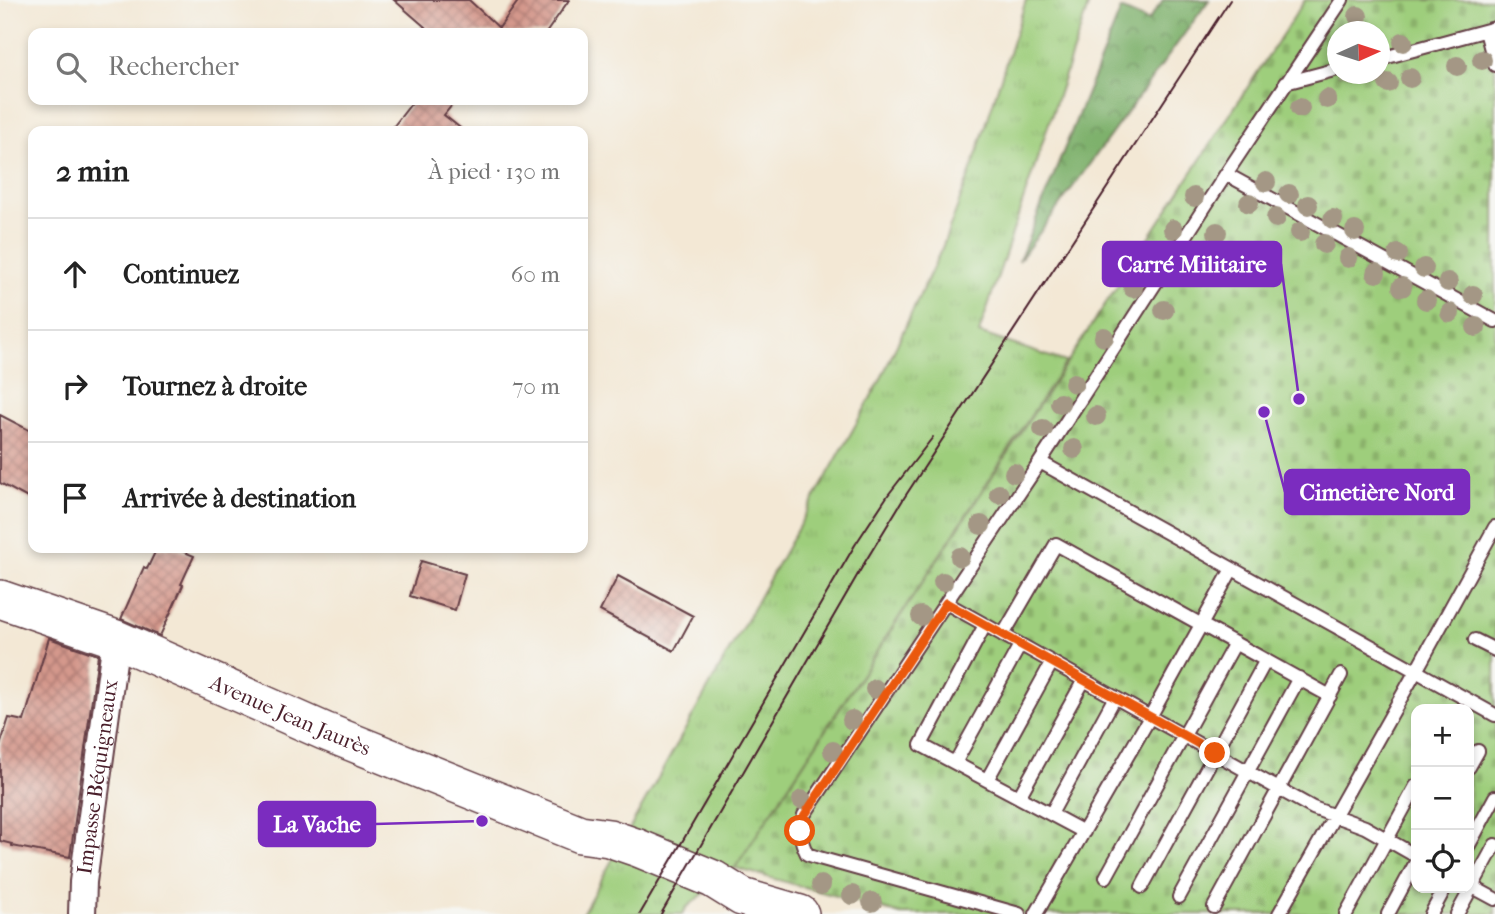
<!DOCTYPE html>
<html lang="fr">
<head>
<meta charset="utf-8">
<style>
  :root { --surface:#fff; --page:#f2f2f2; --text:#222; --muted:#767676; --line:#e0e0e0 }
  body { margin:0; font-family:"IM FELL French Canon",serif; background:var(--page); color:var(--text) }
  .controls { position:absolute; right:21px; bottom:21px; display:grid; overflow:hidden; border-radius:14px; box-shadow:0 4px 10px #0003 }
  .controls button { width:63px; height:63px; display:grid; place-items:center; padding:0; border:0; border-bottom:2px solid var(--line); background:var(--surface); color:var(--text); font:35px sans-serif }
  .compass { position:absolute; left:1327px; top:21px; width:63px; height:63px; border-radius:50%; background:var(--surface); box-shadow:0 4px 10px #0003; rotate:87deg }
  .stop { position:absolute; width:21px; height:21px; margin:-16px; border:5px solid #ea580c; border-radius:50%; background:#fff }
  .stop.end { background:#ea580c; border-color:#fff; box-shadow:0 2px 7px #0008 }
  .list { margin:0; padding:0; list-style:none }
  h2 { display:flex; justify-content:space-between; align-items:center; height:91px; margin:0; padding:0 28px; font-size:30px }
  h2 small { font-size:23px; font-weight:400; color:var(--muted) }
  .list li { display:grid; grid-template-columns:46px 1fr auto; gap:21px; align-items:center; box-sizing:border-box; height:112px; padding:0 28px; border-top:2px solid var(--line) }
  .list b { display:block; font-size:26px; white-space:nowrap }
  .list em { font-size:23px; font-style:normal; color:var(--muted) }
  .icon { flex:none; width:38px; height:38px; fill:none; stroke:currentColor; stroke-width:2; stroke-linecap:round; stroke-linejoin:round }
  .map { position:relative; flex:none; width:1495px; height:914px; overflow:hidden }
  .search { position:absolute; background:var(--surface); box-shadow:0 4px 10px #0003; left:28px; top:28px; width:560px; height:77px; display:flex; align-items:center; gap:18px; box-sizing:border-box; padding:0 24px; border-radius:14px; color:var(--muted); font-size:26px }
  .panel { position:absolute; background:var(--surface); box-shadow:0 4px 10px #0003; left:28px; top:126px; width:560px; height:427px; border-radius:14px }
  .map>svg:first-child { display:block }
  .grass { fill:url(#grass-tufts); stroke:#747654; stroke-width:2 }
  .forest { fill:url(#forest-crowns); stroke:#64684c; stroke-width:2 }
  .cemetery { fill:url(#cemetery-stones); stroke:#747654; stroke-width:2; fill-rule:evenodd }
  .building { fill:url(#building-cross-hatch) }
  .lines { fill:none; stroke-linecap:round; stroke-linejoin:round }
  .lane-casing { stroke:#633d44; stroke-width:16 }
  .street-casing { stroke:#633d44; stroke-width:30 }
  .secondary-casing { stroke:#633d44; stroke-width:40 }
  .lane { stroke:#fff; stroke-width:12 }
  .street { stroke:#fff; stroke-width:26 }
  .secondary { stroke:#fff; stroke-width:37 }
  .tram { stroke:#4a1f2b; stroke-width:2 }
  .tree { fill:#a49785 }
  .route { stroke:#ea580c; stroke-width:9 }
  .labels { text-anchor:middle; dominant-baseline:central; stroke-width:5; stroke-linejoin:round; paint-order:stroke }
  .street-label { font-size:21px; fill:#4a1f2b; stroke:#f6f6f2 }
  .leader { fill:none; stroke:#7b2cbf; stroke-width:2.5 }
  .callout-dot { fill:#7b2cbf; stroke:#f6f6f2; stroke-width:2.5 }
  .callout { fill:#7b2cbf; stroke:#7b2cbf; stroke-width:2.5 }
  .callout-label { font-size:23px; text-anchor:middle; font-weight:bold; fill:#fff }
</style>
</head>
<body>
<div class="map">
<svg width="1495" height="914" viewBox="0 0 1495 914">
  <defs>
    <pattern id="grass-tufts" width="24" height="20" patternUnits="userSpaceOnUse" patternTransform="scale(1.75)"><rect width="24" height="20" fill="#9ece7c"/><path d="M3 7l-1-3M5 7V3M7 7l1-3M15 17l-1-3M17 17v-4M19 17l1-3" fill="none" stroke="#8ab06b"/></pattern>
    <pattern id="forest-crowns" width="20" height="18" patternUnits="userSpaceOnUse" patternTransform="scale(1.75)"><rect width="20" height="18" fill="#7eb16c"/><path d="M2 6a3 3 0 1 1 6 0M12 15a3 3 0 1 1 6 0" fill="none" stroke="#698f59"/></pattern>
    <pattern id="cemetery-stones" width="16" height="16" patternUnits="userSpaceOnUse" patternTransform="scale(1.75)"><rect width="16" height="16" fill="#9ece7c"/><path d="M2 7V4a2 2 0 0 1 4 0v3zM10 15v-3a2 2 0 0 1 4 0v3z" fill="#8ab06b"/></pattern>
    <pattern id="building-cross-hatch" width="8" height="8" patternUnits="userSpaceOnUse" patternTransform="scale(1.75)"><rect width="8" height="8" fill="#d4988c"/><path d="M0 0l8 8M0 8l8-8" fill="none" stroke="#ae7b73"/></pattern>
  </defs>
  <rect width="100%" height="100%" fill="#f6f6f2"/>
  <filter id="ink" filterUnits="userSpaceOnUse"><feTurbulence type="fractalNoise" baseFrequency=".0143" numOctaves="2"/><feDisplacementMap in="SourceGraphic" scale="14" xChannelSelector="R" yChannelSelector="G"/><feConvolveMatrix kernelMatrix="1 2 1 2 8 2 1 2 1" color-interpolation-filters="sRGB"/></filter>
  <filter id="wash" filterUnits="userSpaceOnUse"><feTurbulence type="fractalNoise" baseFrequency=".00686" numOctaves="4" result="noise"/><feDisplacementMap in="SourceGraphic" scale="28" xChannelSelector="R" yChannelSelector="G"/><feGaussianBlur stdDeviation="1.57" result="paint"/><feColorMatrix in="noise" values="0 0 0 0 0 0 0 0 0 0 0 0 0 0 0 0 0 1.4 0 .05"/><feComposite in="paint" operator="in"/></filter>
  <g filter="url(#wash)">
    <rect width="100%" height="100%" fill="#f3e8d5"/>
    <path class="grass" d="M1026,0H1090L979,333L1066,362L735,868L686,908L683,914H582L879,383L942,248L973,165Z"/>
    <path class="forest" d="M1163,0H1209L1019,261L1121,9L1148,21Z"/>
    <path class="cemetery" d="M1305,0H1495V914H901L735,868ZM1338,32H1380V74H1338ZM1416,709H1469V888H1416Z"/>
    <g id="blocks">
      <path class="building" d="M394,0H469L499,28L519,0H569L546,33H432Z
        M414,100H456L444,115L464,131H390Z
        M0,415L33,432V501L0,483Z
        M157,548H175L194,556L181,584L183,585L160,636L121,619L144,567L147,569Z
        M421,561L465,574L455,610L410,596Z
        M618,576L693,616L674,651L600,611Z
        M49,638L98,655L70,857L12,846V844L0,841V746L9,718L24,721Z"/>
    </g>
  </g>
  <g filter="url(#ink)">
    <use href="#blocks" fill-opacity="0" stroke="#633d44" stroke-width="2"/>
    <g class="lines">
      <defs>
        <path id="lane" d="M1486,31L1495,65
          M1380,59L1495,28
          M1285,83L1338,69
          M1226,174L1495,321
          M1040,462L1495,715
          M946,603L1313,808L1365,827L1416,856
          M985,625L921,745L1084,832
          M1003,635L1056,544L1330,696
          M1475,640L1495,650
          M955,763L1020,645
          M1469,767L1478,751
          M987,780L1052,662
          M1019,797L1084,680
          M1051,814L1115,697
          M1469,845L1495,797
          M1106,877L1235,643
          M1469,885L1495,899
          M1142,887L1266,660
          M1179,897L1299,678
          M1214,907L1341,675
          M1019,914L819,858L807,854C799,838 800,832 804,815L1040,462L1226,174L1342,0
          M1036,914L1150,717L1232,569
          M1279,914L1416,671L1495,527
          M1346,914L1416,786
          M1388,914L1416,862
          M1431,914L1445,888
          M1457,914L1495,845"/>
        <g id="street">
          <path id="s1" d="M82,914L83,882L116,639"/>
        </g>
        <g id="secondary">
          <path id="s2" d="M0,599L116,639L324,731L580,834L609,838L638,848L713,879L742,897L800,914"/>
        </g>
      </defs>
      <use href="#lane" class="lane-casing"/>
      <use href="#street" class="street-casing"/>
      <use href="#secondary" class="secondary-casing"/>
      <use href="#lane" class="lane"/>
      <use href="#street" class="street"/>
      <use href="#secondary" class="secondary"/>
      <path class="tram" d="M640,914L855,545L888,495L933,437
        M661,914L865,562L904,498L1230,0"/>
    </g>
    <g class="tree">
      <circle cx="1358" cy="16" r="10"/>
      <circle cx="1403" cy="42" r="10"/>
      <circle cx="1482" cy="60" r="10"/>
      <circle cx="1457" cy="66" r="10"/>
      <circle cx="1410" cy="78" r="10"/>
      <circle cx="1388" cy="83" r="10"/>
      <circle cx="1327" cy="99" r="10"/>
      <circle cx="1300" cy="108" r="10"/>
      <circle cx="1266" cy="182" r="10"/>
      <circle cx="1289" cy="194" r="10"/>
      <circle cx="1194" cy="197" r="10"/>
      <circle cx="1249" cy="203" r="10"/>
      <circle cx="1308" cy="205" r="10"/>
      <circle cx="1276" cy="218" r="10"/>
      <circle cx="1333" cy="219" r="10"/>
      <circle cx="1173" cy="229" r="10"/>
      <circle cx="1355" cy="231" r="10"/>
      <circle cx="1217" cy="232" r="10"/>
      <circle cx="1300" cy="232" r="10"/>
      <circle cx="1324" cy="244" r="10"/>
      <circle cx="1398" cy="254" r="10"/>
      <circle cx="1348" cy="258" r="10"/>
      <circle cx="1424" cy="268" r="10"/>
      <circle cx="1376" cy="273" r="10"/>
      <circle cx="1448" cy="282" r="10"/>
      <circle cx="1402" cy="287" r="10"/>
      <circle cx="1133" cy="288" r="10"/>
      <circle cx="1473" cy="295" r="10"/>
      <circle cx="1426" cy="300" r="10"/>
      <circle cx="1164" cy="310" r="10"/>
      <circle cx="1450" cy="313" r="10"/>
      <circle cx="1476" cy="327" r="10"/>
      <circle cx="1104" cy="337" r="10"/>
      <circle cx="1074" cy="383" r="10"/>
      <circle cx="1060" cy="403" r="10"/>
      <circle cx="1096" cy="416" r="10"/>
      <circle cx="1043" cy="429" r="10"/>
      <circle cx="1074" cy="449" r="10"/>
      <circle cx="1014" cy="473" r="10"/>
      <circle cx="999" cy="494" r="10"/>
      <circle cx="981" cy="525" r="10"/>
      <circle cx="960" cy="557" r="10"/>
      <circle cx="943" cy="582" r="10"/>
      <circle cx="921" cy="616" r="10"/>
      <circle cx="875" cy="689" r="10"/>
      <circle cx="852" cy="720" r="10"/>
      <circle cx="833" cy="751" r="10"/>
      <circle cx="802" cy="800" r="10"/>
      <circle cx="821" cy="885" r="10"/>
      <circle cx="852" cy="895" r="10"/>
      <circle cx="872" cy="902" r="10"/>
    </g>
  </g>
  <g class="lines" filter="url(#ink)">
    <path class="route" d="M800,831L804,816L946,603L1215,753"/>
  </g>
  <g class="labels">
    <g class="street-label">
      <text stroke="none"><textPath href="#s2" startOffset="313">Avenue Jean Jaurès</textPath></text>
      <text stroke="none"><textPath href="#s1" startOffset="138">Impasse Béquigneaux</textPath></text>
    </g>
  </g>
  <path class="leader" d="M1299 399L1281 264M1264 412L1285 492M482 821L375 824"/>
  <g class="callout-dot">
    <circle cx="1299" cy="399" r="7"/>
    <circle cx="1264" cy="412" r="7"/>
    <circle cx="482" cy="821" r="7"/>
  </g>
  <g class="callout">
    <rect x="1103" y="242" width="178" height="44" rx="7"/>
    <rect x="1285" y="470" width="184" height="44" rx="7"/>
    <rect x="259" y="802" width="116" height="44" rx="7"/>
  </g>
  <g class="callout-label">
    <text x="1192" y="272">Carré Militaire</text>
    <text x="1377" y="500">Cimetière Nord</text>
    <text x="317" y="832">La Vache</text>
  </g>
</svg>
<div class="controls">
<button>+</button>
<button>−</button>
<button><svg class="icon" aria-label="locate" viewBox="0 0 24 24"><circle cx="12" cy="12" r="6"/><path d="M12 2v4M12 18v4M2 12h4M18 12h4"/></svg></button>
</div>
<svg class="compass" viewBox="-18 -18 36 36"><path d="M0-13l5 13h-10z" fill="#e53935"/><path d="M0 13l5-13h-10z" fill="#767676"/></svg>
<div class="stop" style="left:800px;top:831px"></div>
<div class="stop end" style="left:1215px;top:753px"></div>
<div class="search"><svg class="icon" aria-label="search" viewBox="0 0 24 24"><circle cx="10" cy="10" r="6"/><path d="M15 15l6 6"/></svg>Rechercher</div>
<section class="panel">
<h2>2 min<small>À pied · 130 m</small></h2>
<ul class="list">
<li><svg class="icon" aria-label="ahead" viewBox="0 0 24 24"><path d="M12 20V5M6 11l6-6 6 6"/></svg><div><b>Continuez</b></div><em>60 m</em></li>
<li><svg class="icon" aria-label="right" viewBox="0 0 24 24"><path d="M7 20v-9h11M14 6l5 5-5 5"/></svg><div><b>Tournez à droite</b></div><em>70 m</em></li>
<li><svg class="icon" aria-label="arrive" viewBox="0 0 24 24"><path d="M6 21V4h12l-3 4 3 4H6"/></svg><div><b>Arrivée à destination</b></div></li>
</ul>
</section>
</div>
</body>
</html>
